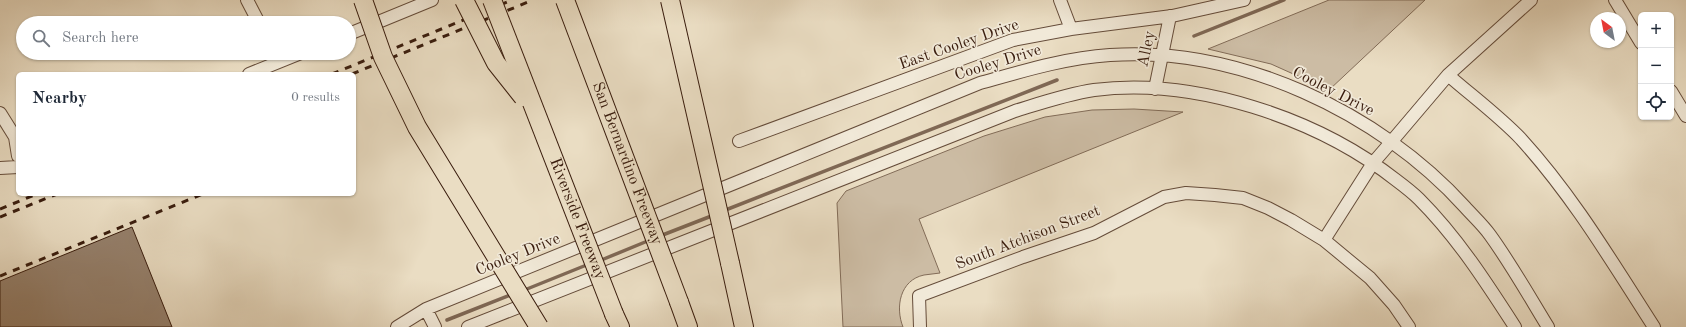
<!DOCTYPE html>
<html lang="en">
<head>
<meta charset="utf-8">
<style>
  :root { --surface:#fff; --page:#f2f2f3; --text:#1f2937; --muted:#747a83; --line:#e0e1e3 }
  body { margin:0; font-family:"Old Standard TT",serif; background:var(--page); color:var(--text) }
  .controls { position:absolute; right:12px; top:12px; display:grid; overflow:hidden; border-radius:6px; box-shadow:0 1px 3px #0004 }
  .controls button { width:36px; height:36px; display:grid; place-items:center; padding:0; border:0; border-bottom:1px solid var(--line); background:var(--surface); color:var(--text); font:20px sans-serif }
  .compass { position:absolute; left:1590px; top:12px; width:36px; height:36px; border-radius:50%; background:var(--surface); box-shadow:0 1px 3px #0004; rotate:328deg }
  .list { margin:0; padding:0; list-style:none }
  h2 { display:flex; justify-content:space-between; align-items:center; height:52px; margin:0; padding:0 16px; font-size:17px }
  h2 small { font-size:13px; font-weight:400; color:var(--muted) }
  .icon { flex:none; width:22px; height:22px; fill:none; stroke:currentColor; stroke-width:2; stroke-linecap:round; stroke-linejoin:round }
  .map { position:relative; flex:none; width:1686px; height:327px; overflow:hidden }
  .search { position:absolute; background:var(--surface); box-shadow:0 1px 3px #0004; left:16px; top:16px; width:340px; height:44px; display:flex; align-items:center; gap:10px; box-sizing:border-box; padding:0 14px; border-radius:22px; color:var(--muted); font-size:15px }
  .panel { position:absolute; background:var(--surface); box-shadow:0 1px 3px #0004; left:16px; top:72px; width:340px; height:124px; border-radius:6px }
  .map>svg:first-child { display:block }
  .green { fill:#ccbca4; stroke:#826c58 }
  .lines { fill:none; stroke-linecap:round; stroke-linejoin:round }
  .stream { stroke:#7f6855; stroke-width:3.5 }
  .building { fill:#95806c; stroke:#391c0d }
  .minor-casing { stroke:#654c3a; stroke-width:14 }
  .highway-casing { stroke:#391c0d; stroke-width:20 }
  .minor { stroke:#f1e9d8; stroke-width:12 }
  .highway { stroke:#eaddc3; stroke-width:18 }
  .rail { stroke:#391c0d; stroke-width:3; stroke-dasharray:7 7; stroke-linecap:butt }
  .highway-bridge-casing { stroke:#391c0d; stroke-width:20; stroke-linecap:butt }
  .highway-bridge { stroke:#eaddc3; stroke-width:18 }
  .labels { text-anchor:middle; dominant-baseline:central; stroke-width:3.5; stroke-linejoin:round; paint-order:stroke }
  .street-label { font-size:16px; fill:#391c0d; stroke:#f1e9d8 }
</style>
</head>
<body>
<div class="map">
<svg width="1686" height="327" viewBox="0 0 1686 327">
  <rect width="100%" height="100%" fill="#eaddc3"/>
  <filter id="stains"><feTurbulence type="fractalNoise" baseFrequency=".005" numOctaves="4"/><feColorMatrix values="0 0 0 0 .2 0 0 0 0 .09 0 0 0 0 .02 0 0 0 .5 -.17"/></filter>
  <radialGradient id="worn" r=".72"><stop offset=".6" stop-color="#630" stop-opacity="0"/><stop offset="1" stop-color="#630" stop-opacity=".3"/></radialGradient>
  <path class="green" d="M1329,0H1425L1329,90L1271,64L1208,49Z
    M1134,109L1183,112L919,219L940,273C935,274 929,274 924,275C900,280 895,307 903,327H843L837,203L846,191L984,136L1045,117L1092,110Z"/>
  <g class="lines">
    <path class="stream" d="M1194,36L1284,0
      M723,211L1057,80
      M660,236L714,215
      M599,261L650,240
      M522,291L589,264
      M447,320L513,294"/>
  </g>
  <path class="building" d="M132,227L172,327H0V281Z"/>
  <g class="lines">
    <defs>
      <path id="minor" d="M247,0L259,23
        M1060,0L1071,29
        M1615,0L1641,43
        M349,34L432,0
        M249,74L301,53
        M1448,75C1472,96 1499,116 1521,139C1573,196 1612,262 1654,327
        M1155,89L1170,16
        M1671,91L1686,116
        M0,113L15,137L18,156
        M739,141L1013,40L1071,29L1172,16L1244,0
        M0,168L18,167
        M1324,240L1373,163L1392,141L1448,75L1531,0
        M426,309L435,327
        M397,327L426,309L980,83C1023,71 1065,58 1110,55C1239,46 1379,112 1465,207C1473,216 1483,225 1490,235C1511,264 1529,296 1548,327
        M468,327L1015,111C1041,103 1067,94 1094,90C1194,77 1317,118 1396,180C1404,186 1412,192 1419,199C1457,237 1486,282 1515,327
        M920,327L919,296L1023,257L1094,233L1164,197L1186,193L1215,195L1243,198L1268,208L1291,220L1324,240L1370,278L1394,305L1409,327"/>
      <path id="highway" d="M730,263L744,327
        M679,302L688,327
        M614,314L620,327"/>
    </defs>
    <use href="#minor" class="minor-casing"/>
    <use href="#highway" class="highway-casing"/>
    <use href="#minor" class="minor"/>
    <use href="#highway" class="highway"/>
    <path class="rail" d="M332,74L512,0
      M352,74L533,0
      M0,209L37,194
      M0,217L57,194
      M0,276L203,194"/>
    <defs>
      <g id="highway-bridge">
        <path d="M363,0L383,57L417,127L539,327"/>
        <path d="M464,0L496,63L523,97"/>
        <path id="s1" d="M492,0L614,314"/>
        <path id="s2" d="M565,0L679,302"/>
        <path d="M670,0L730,263"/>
      </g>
    </defs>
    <use href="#highway-bridge" class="highway-bridge-casing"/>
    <use href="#highway-bridge" class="highway-bridge"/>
  </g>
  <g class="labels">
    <g class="street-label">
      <text transform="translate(959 45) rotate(-19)">East Cooley Drive</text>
      <text transform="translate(1147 49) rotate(-78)">Alley</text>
      <text transform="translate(998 63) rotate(-17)">Cooley Drive</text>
      <text transform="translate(1333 92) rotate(27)">Cooley Drive</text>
      <text stroke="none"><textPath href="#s2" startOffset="175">San Bernardino Freeway</textPath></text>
      <text stroke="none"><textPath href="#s1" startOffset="235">Riverside Freeway</textPath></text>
      <text transform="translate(1028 238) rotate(-21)">South Atchison Street</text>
      <text transform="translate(518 255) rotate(-22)">Cooley Drive</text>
    </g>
  </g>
  <rect width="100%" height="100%" filter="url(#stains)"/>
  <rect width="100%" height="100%" fill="url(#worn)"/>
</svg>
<div class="controls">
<button>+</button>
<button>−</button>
<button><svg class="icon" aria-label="locate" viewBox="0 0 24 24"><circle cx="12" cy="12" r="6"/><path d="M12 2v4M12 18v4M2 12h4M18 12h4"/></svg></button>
</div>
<svg class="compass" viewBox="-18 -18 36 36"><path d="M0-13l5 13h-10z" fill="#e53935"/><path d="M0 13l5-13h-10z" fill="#747a83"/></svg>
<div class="search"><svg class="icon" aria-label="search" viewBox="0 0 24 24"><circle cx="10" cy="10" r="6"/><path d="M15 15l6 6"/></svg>Search here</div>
<section class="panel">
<h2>Nearby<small>0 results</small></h2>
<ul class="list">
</ul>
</section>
</div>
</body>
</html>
